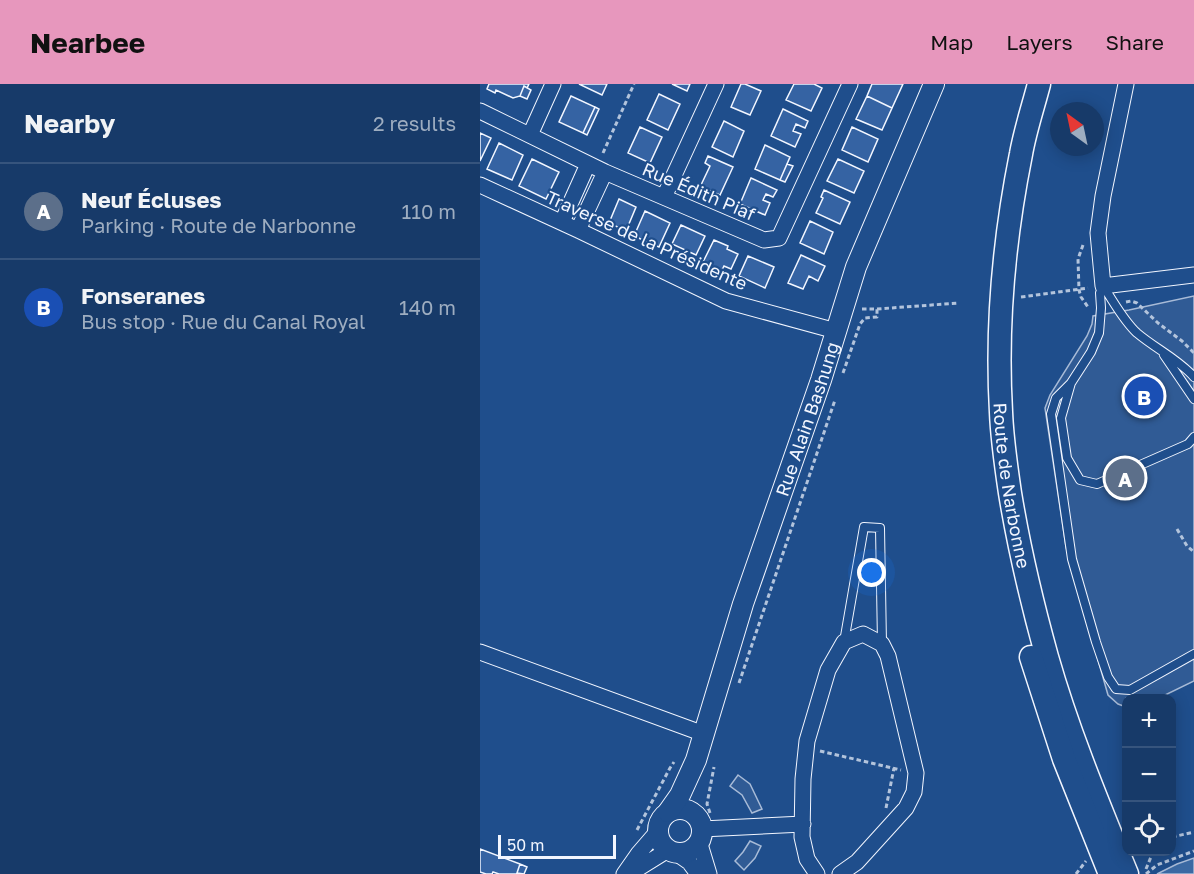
<!DOCTYPE html>
<html lang="en">
<head>
<meta charset="utf-8">
<style>
  :root { --surface:#173a69; --page:#20416f; --text:#f1f3f6; --muted:#9eadc0; --line:#36547d; --accent:#e797bd }
  body { margin:0; font-family:"Golos Text",sans-serif; background:var(--page); color:var(--text) }
  .controls { position:absolute; right:18px; bottom:18px; display:grid; overflow:hidden; border-radius:12px; box-shadow:0 3px 15px #0003 }
  .controls button { width:54px; height:54px; display:grid; place-items:center; padding:0; border:0; border-bottom:2px solid var(--line); background:var(--surface); color:var(--text); font:30px sans-serif }
  .compass { position:absolute; left:570px; top:18px; width:54px; height:54px; border-radius:50%; background:var(--surface); box-shadow:0 3px 15px #0003; rotate:327deg }
  .scale { position:absolute; left:18px; bottom:15px; width:118px; box-sizing:border-box; padding-left:6px; border:3px solid #f2f6ff; border-top:0; font-size:16px; line-height:21px; white-space:nowrap; color:#f2f6ff; -webkit-text-stroke:4px #1f4e8c; paint-order:stroke }
  .you { position:absolute; left:392px; top:489px; width:21px; height:21px; margin:-15px; border:4px solid #fff; border-radius:50%; background:#1a73e8; box-shadow:0 0 0 9px #1a73e833 }
  .badge { display:grid; place-items:center; width:39px; height:39px; border-radius:50%; background:var(--accent); color:#fff; font-size:20px; font-weight:700 }
  .pin { position:absolute; translate:-50% -50%; border:3px solid #fff; box-shadow:0 2px 6px #0006 }
  .list { margin:0; padding:0; list-style:none }
  h2 { display:flex; justify-content:space-between; align-items:center; height:78px; margin:0; padding:0 24px; font-size:26px }
  h2 small { font-size:20px; font-weight:400; color:var(--muted) }
  .list li { display:grid; grid-template-columns:39px 1fr auto; gap:18px; align-items:center; box-sizing:border-box; height:96px; padding:0 24px; border-top:2px solid var(--line) }
  .list b { display:block; font-size:22px; white-space:nowrap }
  .list p { margin:0; font-size:20px; white-space:nowrap; color:var(--muted) }
  .list em { font-size:20px; font-style:normal; color:var(--muted) }
  .icon { flex:none; width:33px; height:33px; fill:none; stroke:currentColor; stroke-width:2; stroke-linecap:round; stroke-linejoin:round }
  .map { position:relative; flex:none; width:714px; height:790px; overflow:hidden }
  header { display:flex; align-items:center; gap:36px; box-sizing:border-box; height:84px; padding:0 30px; background:var(--accent); color:#111 }
  header strong { font-size:28px }
  nav { display:flex; gap:33px; margin-inline-start:auto; font-size:21px }
  main { display:flex }
  aside { flex:1; background:var(--surface) }
  .map>svg:first-child { display:block }
  .parking { fill:#305b95; stroke:#a8bbd7; stroke-width:1.5 }
  .water { fill:#3b69a3; stroke:#a8bbd7; stroke-width:1.5 }
  .building { fill:#3563a3; stroke:#f2f6ff; stroke-width:1.5 }
  .lines { fill:none; stroke-linecap:round; stroke-linejoin:round }
  .lane-casing { stroke:#f2f6ff; stroke-width:10 }
  .street-casing { stroke:#f2f6ff; stroke-width:17 }
  .secondary-casing { stroke:#f2f6ff; stroke-width:22 }
  .primary-casing { stroke:#f2f6ff; stroke-width:25 }
  .path { stroke:#b3c4dc; stroke-width:3; stroke-dasharray:4.5 3; stroke-linecap:butt }
  .lane { stroke:#1f4e8c; stroke-width:8 }
  .street { stroke:#1f4e8c; stroke-width:15 }
  .secondary { stroke:#1f4e8c; stroke-width:20 }
  .primary { stroke:#1f4e8c; stroke-width:22 }
  .labels { text-anchor:middle; dominant-baseline:central; stroke-width:4.5; stroke-linejoin:round; paint-order:stroke }
  .street-label { font-size:18px; fill:#f2f6ff; stroke:#1f4e8c }
</style>
</head>
<body>
<header>
<strong>Nearbee</strong>
<nav><a>Map</a><a>Layers</a><a>Share</a></nav>
</header>
<main>
<aside>
<h2>Nearby<small>2 results</small></h2>
<ul class="list">
<li><span class="badge" style="background:#5c6f8a">A</span><div><b>Neuf Écluses</b><p>Parking · Route de Narbonne</p></div><em>110 m</em></li>
<li><span class="badge" style="background:#1a4fb4">B</span><div><b>Fonseranes</b><p>Bus stop · Rue du Canal Royal</p></div><em>140 m</em></li>
</ul>
</aside>
<div class="map">
<svg width="714" height="790" viewBox="0 0 714 790">
  <rect width="100%" height="100%" fill="#1f4e8c"/>
  <path class="parking" d="M714,212V597L679,614H646V623L638,620L628,611L586,463L565,324L570,311L607,252L612,240L613,232L649,226Z
    M258,691L270,700L282,725L272,729L262,711L250,702Z
    M270,757L281,762L275,774L264,786L255,777L263,768Z"/>
  <path class="water" d="M714,774V790H677L697,780Z"/>
  <path class="building" d="M9,0H49L47,4L44,2L40,12L33,14L16,6L15,9L7,5Z
    M99,0H127L122,11Z
    M192,0H210L207,7Z
    M261,0H265L281,7L270,31L251,23Z
    M314,0H334L342,4L331,27L306,16Z
    M392,0H423L412,24L387,12Z
    M44,2L51,6L47,15L40,12Z
    M179,10L200,20L188,46L167,36Z
    M91,12L115,23L103,49L79,38Z
    M387,12L412,24L402,46L376,35Z
    M115,23L119,25L107,51L103,49Z
    M303,25L328,37L325,44L316,40L313,47L321,50L315,63L291,52Z
    M244,37L264,47L253,73L232,63Z
    M160,43L182,53L170,79L148,69Z
    M372,43L398,55L388,78L362,66Z
    M0,49L11,54L0,77Z
    M19,59L43,71L32,96L7,85Z
    M285,61L310,73L300,96L275,85Z
    M228,72L253,83L240,111L220,103L230,82L225,79Z
    M52,75L79,88L66,115L39,102Z
    M358,75L384,87L374,109L347,97Z
    M307,80L313,82L305,98L300,96Z
    M271,94L297,106L293,113L286,110L283,116L290,119L285,131L260,120Z
    M344,106L370,118L360,140L336,129L343,114L341,113Z
    M139,115L156,123L146,147L129,139Z
    M165,127L190,139L179,163L154,152Z
    M330,137L353,148L344,170L320,159Z
    M201,141L225,152L216,171L192,160Z
    M234,156L248,162L247,165L258,170L251,185L244,182L241,188L222,180Z
    M321,171L345,182L338,197L329,192L323,205L308,199Z
    M268,172L294,183L285,204L259,192Z
    M0,765L40,780L37,789L39,790H19L13,788L12,790H6L0,788Z
    M40,780L47,783L44,790L37,789Z"/>
  <g class="lines">
    <defs>
      <path id="lane" d="M623,202L620,209L621,224L619,249L611,268L591,299L581,334L587,374L600,396L617,400L708,360L714,353
        M623,202C634,218 643,236 657,249C676,265 698,275 714,293
        M684,271L714,315
        M591,299L576,314L571,330L592,475L616,558L628,593L636,605L650,606L714,570
        M364,558L384,443L400,444L402,560"/>
      <path id="street" d="M646,0L623,112L618,149L623,202L714,191
        M0,27L125,88L284,156L299,154L370,0
        M50,51L73,0
        M0,101L98,146L246,217L356,247
        M184,113L236,0
        M82,138L108,80
        M98,146L125,88
        M0,568L224,650
        M222,745L323,740
        M219,757L229,790
        M196,769L209,778L218,790
        M144,790L158,770L177,748
        M153,790L159,784L188,766
        M337,790L327,775L322,753L323,695L327,657L348,586L364,558L383,550L402,560L408,572L436,689L434,708L426,724L377,778L360,790"/>
      <g id="secondary">
        <circle cx="200" cy="747" r="22"/>
        <path id="s1" d="M188,728L200,711L216,676L263,520L341,296L376,183L454,0"/>
      </g>
      <g id="primary">
        <path id="s2" d="M559,0C553,23 545,47 541,70C524,155 516,242 521,328C522,355 526,382 530,409C539,464 552,519 567,573C588,647 618,719 647,790"/>
        <path d="M551,573L584,675L630,790"/>
      </g>
    </defs>
    <use href="#lane" class="lane-casing"/>
    <use href="#street" class="street-casing"/>
    <use href="#secondary" class="secondary-casing"/>
    <use href="#primary" class="primary-casing"/>
    <path class="path" d="M123,69L154,0
      M603,161L598,175L599,206L601,213L608,223
      M541,213L608,204
      M646,218L651,217L657,219L678,239L702,257L714,269
      M382,225H397L479,219
      M363,289L380,240L385,234L397,233V225
      M697,445L707,462L714,468
      M259,599L355,316
      M340,667L421,686
      M406,724L414,684
      M230,729L227,720L234,683
      M157,746L190,684L194,678
      M692,753L714,748
      M666,785L673,768
      M596,790L606,777
      M666,790L677,781L714,767"/>
    <use href="#lane" class="lane"/>
    <use href="#street" class="street"/>
    <use href="#secondary" class="secondary"/>
    <use href="#primary" class="primary"/>
  </g>
  <g class="labels">
    <g class="street-label">
      <text transform="translate(219 107) rotate(23)">Rue Édith Piaf</text>
      <text transform="translate(167 156) rotate(24)">Traverse de la Présidente</text>
      <text stroke="none"><textPath href="#s1" startOffset="418">Rue Alain Bashung</textPath></text>
      <text stroke="none"><textPath href="#s2" startOffset="406">Route de Narbonne</textPath></text>
    </g>
  </g>
</svg>
<div class="controls">
<button>+</button>
<button>−</button>
<button><svg class="icon" aria-label="locate" viewBox="0 0 24 24"><circle cx="12" cy="12" r="6"/><path d="M12 2v4M12 18v4M2 12h4M18 12h4"/></svg></button>
</div>
<svg class="compass" viewBox="-18 -18 36 36"><path d="M0-13l5 13h-10z" fill="#e53935"/><path d="M0 13l5-13h-10z" fill="#9eadc0"/></svg>
<div class="scale">50 m</div>
<div class="you"></div>
<div class="pin badge" style="left:645px;top:394px;background:#5c6f8a">A</div>
<div class="pin badge" style="left:664px;top:312px;background:#1a4fb4">B</div>
</div>
</main>
</body>
</html>
